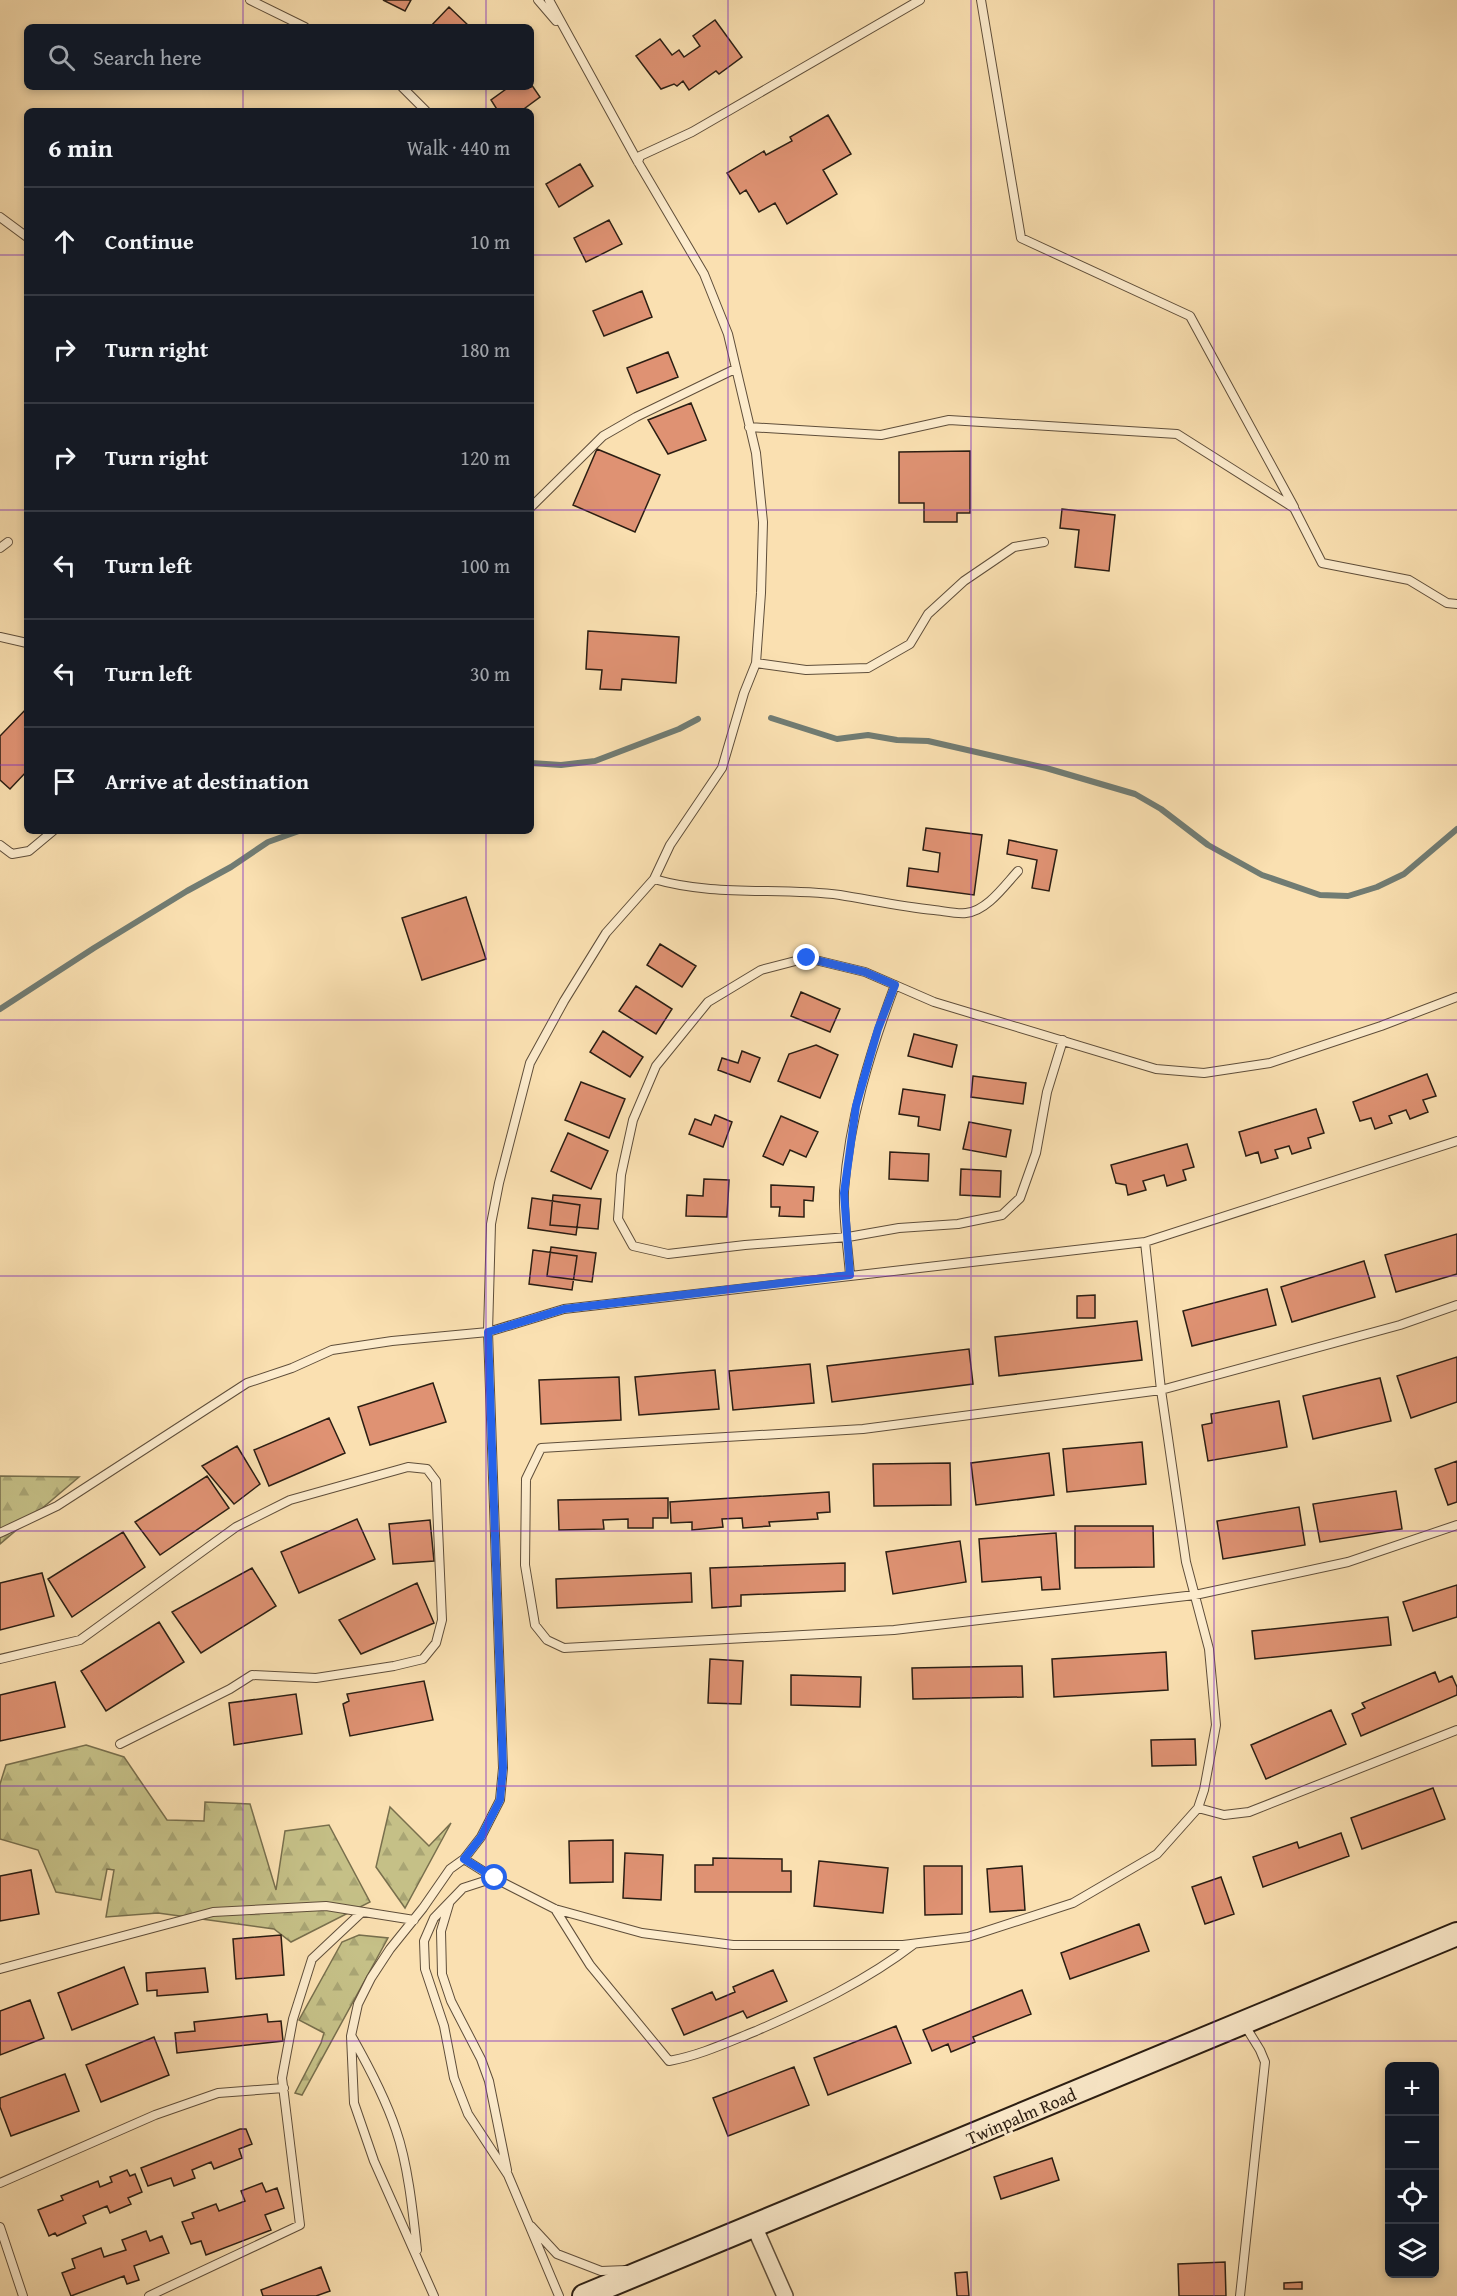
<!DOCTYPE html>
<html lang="en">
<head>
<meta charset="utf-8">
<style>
  :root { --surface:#171b24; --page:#20242c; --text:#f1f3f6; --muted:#9ea1a6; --line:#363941 }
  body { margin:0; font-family:"Gentium Book Plus",serif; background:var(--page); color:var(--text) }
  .controls { position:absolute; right:18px; bottom:18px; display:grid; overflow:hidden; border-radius:9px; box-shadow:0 3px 9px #0003 }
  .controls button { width:54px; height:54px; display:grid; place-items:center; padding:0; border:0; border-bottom:2px solid var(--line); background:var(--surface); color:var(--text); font:30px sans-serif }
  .stop { position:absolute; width:18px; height:18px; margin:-14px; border:4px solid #2563eb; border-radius:50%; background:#fff }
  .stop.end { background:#2563eb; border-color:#fff; box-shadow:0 2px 6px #0008 }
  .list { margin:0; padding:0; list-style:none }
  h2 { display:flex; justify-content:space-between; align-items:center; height:78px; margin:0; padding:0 24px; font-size:26px }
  h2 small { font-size:20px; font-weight:400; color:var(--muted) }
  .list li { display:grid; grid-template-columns:39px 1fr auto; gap:18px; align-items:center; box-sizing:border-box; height:108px; padding:0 24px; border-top:2px solid var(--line) }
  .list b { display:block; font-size:22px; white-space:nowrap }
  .list em { font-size:20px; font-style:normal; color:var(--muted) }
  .icon { flex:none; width:33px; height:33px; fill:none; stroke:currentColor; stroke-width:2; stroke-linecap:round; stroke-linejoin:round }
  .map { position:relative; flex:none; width:1457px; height:2296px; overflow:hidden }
  .search { position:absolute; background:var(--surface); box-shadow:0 3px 9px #0003; left:24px; top:24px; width:510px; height:66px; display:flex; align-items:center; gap:15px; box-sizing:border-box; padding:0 21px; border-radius:9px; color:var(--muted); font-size:22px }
  .panel { position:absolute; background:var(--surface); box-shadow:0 3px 9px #0003; left:24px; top:108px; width:510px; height:726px; border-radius:9px }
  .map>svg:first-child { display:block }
  .forest { fill:url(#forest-firs); stroke:#786f4d; stroke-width:1.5 }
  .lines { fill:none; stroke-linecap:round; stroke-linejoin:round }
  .stream { stroke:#717c73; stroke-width:6 }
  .building { fill:#df9273; stroke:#2b1e13; stroke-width:1.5 }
  .lane-casing { stroke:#5f4e3a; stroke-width:10 }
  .street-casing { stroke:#5f4e3a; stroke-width:18 }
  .secondary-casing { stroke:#2b1e13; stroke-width:26 }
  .lane { stroke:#fcebcc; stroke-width:8 }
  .street { stroke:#fcebcc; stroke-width:15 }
  .secondary { stroke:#fcebcc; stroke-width:22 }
  .route { stroke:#2563eb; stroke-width:8 }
  .grid { fill:none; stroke:#7b2cbf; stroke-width:1.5; stroke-opacity:0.55 }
  .labels { text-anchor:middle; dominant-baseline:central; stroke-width:5; stroke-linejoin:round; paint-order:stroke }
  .street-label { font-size:18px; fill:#2b1e13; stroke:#fcebcc }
</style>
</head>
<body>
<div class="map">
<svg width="1457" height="2296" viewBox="0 0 1457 2296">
  <defs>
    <pattern id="forest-firs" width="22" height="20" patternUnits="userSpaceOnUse" patternTransform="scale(1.5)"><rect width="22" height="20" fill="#c5c087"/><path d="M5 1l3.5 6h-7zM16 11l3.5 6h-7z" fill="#a9a574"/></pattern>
  </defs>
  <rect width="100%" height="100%" fill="#fae0b1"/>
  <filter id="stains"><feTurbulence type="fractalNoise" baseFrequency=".00333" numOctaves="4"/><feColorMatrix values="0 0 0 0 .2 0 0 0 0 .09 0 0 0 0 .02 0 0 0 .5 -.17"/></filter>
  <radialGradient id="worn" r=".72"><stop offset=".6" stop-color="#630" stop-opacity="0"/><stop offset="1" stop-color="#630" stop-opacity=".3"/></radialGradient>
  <path class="forest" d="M0,1476L79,1477L0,1544Z
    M86,1745L124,1757L167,1820L204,1821L205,1802L250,1804L276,1890L285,1831L329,1825L370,1902L291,1942L274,1929L158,1913L106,1917L114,1870L107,1869L101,1900L56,1892L38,1850L0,1839V1784L6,1765Z
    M390,1807L429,1846L451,1823L405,1908L376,1867Z
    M359,1935L388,1938L302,2095L295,2093L321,2043L324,2033L299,2020L342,1942Z"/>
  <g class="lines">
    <path class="stream" d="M771,718L837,739L868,735L897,740L928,741L1046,768L1135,794L1161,809L1208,845L1262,875L1320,895L1348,896L1377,887L1404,874L1457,829
      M531,763L561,765L595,761L679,729L698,719
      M0,1009L94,948L187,891L231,867L268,842L299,831"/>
  </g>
  <path class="building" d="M383,0H411L405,11Z
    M449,7L469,26V27H430Z
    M715,20L742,57L719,74L716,71L689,90L683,81L677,86L674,84L661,89L636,56L660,39L672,55L679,50L684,57L700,46L693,36Z
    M531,84L540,97L521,111H498L491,100L509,87H531Z
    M828,115L851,154L823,170L837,194L787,224L775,203L759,212L746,190L740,194L727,173L764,151L766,155L792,141L790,137Z
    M580,164L593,186L559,207L546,184Z
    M609,220L622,244L586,262L574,238Z
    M642,291L652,317L604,336L593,311Z
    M668,352L678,377L637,393L627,368Z
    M691,403L706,440L668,454L648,420Z
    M597,449L660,475L635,532L573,505Z
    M970,451V513H957V522H924V503H899V452Z
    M1062,509L1115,515L1109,571L1075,567L1079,530L1060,528Z
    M588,631L679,637L676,683L622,679L621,690L600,689L602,670L586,669Z
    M27,708V771L10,789L0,780V736Z
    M926,828L982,835L974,895L907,886L909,868L938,872L940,853L923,850Z
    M1009,840L1057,850L1049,891L1032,888L1037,860L1007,854Z
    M466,897L486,959L422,980L402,918Z
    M660,944L696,966L682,987L647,965Z
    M636,986L672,1009L656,1034L619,1011Z
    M801,992L840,1009L830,1032L791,1016Z
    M603,1031L643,1057L630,1077L590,1052Z
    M914,1034L957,1045L952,1067L908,1056Z
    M816,1045L838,1055L820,1098L778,1081L789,1054Z
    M742,1051L760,1058L750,1082L718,1070L722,1058L738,1063Z
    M1427,1074L1436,1096L1423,1100L1428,1112L1410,1119L1406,1110L1389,1116L1392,1123L1375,1129L1371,1118L1360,1121L1353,1102Z
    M973,1076L1026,1083L1023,1104L971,1097Z
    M581,1082L625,1099L609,1138L565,1120Z
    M903,1089L945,1095L940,1130L918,1126L919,1117L899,1114Z
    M1316,1109L1324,1133L1308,1138L1311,1148L1292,1154L1289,1146L1275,1150L1278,1158L1261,1163L1258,1152L1246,1156L1239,1132Z
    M715,1115L732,1122L723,1147L689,1134L695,1119L711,1125Z
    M781,1116L818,1132L806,1157L790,1150L783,1165L763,1156Z
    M969,1122L1011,1130L1006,1157L963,1149Z
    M568,1133L608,1151L591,1189L551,1171Z
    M1187,1144L1194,1167L1183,1170L1186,1180L1167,1186L1164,1175L1143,1181L1146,1190L1128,1195L1126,1185L1116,1183L1111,1165Z
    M890,1152L929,1154L928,1181L889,1179Z
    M961,1169L1001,1171L1000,1197L960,1195Z
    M704,1179L729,1180L727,1217L686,1216L687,1195L703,1196Z
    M771,1185L814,1187L813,1201L804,1200V1217L779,1216L780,1207H771Z
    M553,1195L601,1199L598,1229L550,1225Z
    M532,1198L580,1205L576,1235L528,1228Z
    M1457,1234V1274L1396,1292L1385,1255Z
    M551,1247L596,1253L592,1282L547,1276Z
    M533,1250L577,1256L572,1290L529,1284Z
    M1364,1261L1375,1297L1292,1322L1281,1287Z
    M1267,1289L1276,1325L1192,1346L1183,1311Z
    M1095,1295V1318H1077V1296Z
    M1137,1321L1142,1360L999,1376L995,1337Z
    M969,1349L973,1384L832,1402L827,1366Z
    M1457,1357V1402L1411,1418L1397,1376Z
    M810,1364L814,1403L733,1410L729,1371Z
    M715,1370L719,1409L639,1415L635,1377Z
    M619,1377L621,1420L541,1424L539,1380Z
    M1380,1378L1391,1421L1313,1439L1303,1396Z
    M433,1383L446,1422L370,1445L358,1407Z
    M1279,1401L1287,1447L1208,1461L1202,1425L1212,1423L1211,1414Z
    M329,1418L345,1453L269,1486L254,1450Z
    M1142,1442L1146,1484L1067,1492L1063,1449Z
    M237,1446L260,1484L234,1504L202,1466Z
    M1049,1453L1054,1495L976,1505L971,1463Z
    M1457,1461V1502L1448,1505L1435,1469Z
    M950,1463L951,1505L874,1506L873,1464Z
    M207,1476L229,1508L160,1555L135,1522Z
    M1396,1491L1402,1529L1320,1542L1313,1504Z
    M829,1492L830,1512L817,1513L818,1519L769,1522L770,1526L743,1528L742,1518L722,1519L723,1527L692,1530V1522L671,1523L670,1502Z
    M668,1498V1518H653V1528H628V1519L603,1520L604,1529L559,1530L558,1500Z
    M1299,1507L1305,1545L1223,1559L1217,1521Z
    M357,1519L375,1559L299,1593L281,1552Z
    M430,1520L434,1561L393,1564L389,1524Z
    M1075,1526H1153L1154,1567L1075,1568Z
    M123,1532L145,1567L72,1617L48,1579Z
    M1056,1533L1060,1589L1042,1590L1041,1577L982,1582L979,1539Z
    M960,1541L966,1582L893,1594L886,1552Z
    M845,1563V1591L741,1595V1606L712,1608L710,1568Z
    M252,1568L276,1606L201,1653L172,1612Z
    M42,1573L54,1616L0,1630V1583Z
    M691,1573L692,1602L557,1608L556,1579Z
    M417,1583L434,1623L361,1654L339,1620Z
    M1457,1585V1617L1413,1631L1403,1602Z
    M1388,1617L1391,1645L1255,1659L1252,1631Z
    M159,1622L184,1662L106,1711L81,1671Z
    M1166,1652L1168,1690L1054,1697L1052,1659Z
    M710,1659L743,1661L741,1704L708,1703Z
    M1022,1666L1023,1697L913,1699L912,1668Z
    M1435,1672L1439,1682L1452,1676L1457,1687V1695L1361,1736L1352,1714L1365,1708L1362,1703Z
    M791,1675L861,1677L860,1707L791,1705Z
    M424,1681L433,1720L350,1736L343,1704L349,1701L347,1694Z
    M55,1682L65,1727L0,1741V1695Z
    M296,1694L302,1734L234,1745L229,1703Z
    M1331,1710L1346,1744L1266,1779L1251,1745Z
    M1195,1739L1196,1765L1152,1766L1151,1740Z
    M1433,1788L1445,1819L1362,1849L1351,1818Z
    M1341,1833L1349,1856L1263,1887L1253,1857L1297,1842L1299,1848Z
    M613,1840V1882L570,1883L569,1841Z
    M625,1853L663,1855L661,1900L623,1898Z
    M713,1858L782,1859V1871H791V1892H695V1865H713Z
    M819,1861L888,1868L883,1913L814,1906Z
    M924,1866H962V1914L925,1915Z
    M1022,1866L1025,1910L990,1912L987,1869Z
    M31,1870L39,1914L0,1921V1876Z
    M1221,1877L1234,1914L1205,1924L1192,1887Z
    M1139,1924L1149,1951L1070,1979L1061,1953Z
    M281,1935L284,1975L236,1979L233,1939Z
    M124,1967L138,2004L72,2030L58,1993Z
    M205,1968L208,1992L157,1996V1990L147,1991L146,1973Z
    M773,1970L787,2001L747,2018L743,2011L684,2035L672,2009L712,1992L716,2000L735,1992L733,1987Z
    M1022,1990L1031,2014L973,2037L975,2042L951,2052L948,2044L932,2051L923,2030Z
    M30,2000L44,2038L0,2055V2011Z
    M267,2014L268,2022L281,2021L283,2041L177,2053L175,2033L195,2031L194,2022Z
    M896,2026L911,2063L828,2095L814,2058Z
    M154,2037L169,2075L101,2102L86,2065Z
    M794,2067L809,2105L728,2136L713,2098Z
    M65,2074L79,2111L11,2136L0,2107V2098Z
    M240,2129H246L252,2144L239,2149L242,2158L214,2169L211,2162L192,2170L195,2178L174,2186L171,2178L148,2186L141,2168Z
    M1052,2158L1059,2180L1001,2199L994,2177Z
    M127,2170L130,2176L135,2174L142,2192L128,2198L131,2204L110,2213L107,2206L83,2216L86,2223L57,2236L55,2233L49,2236L38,2210L63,2200L61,2196L98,2181L100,2187L112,2182L110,2177Z
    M262,2183L266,2192L277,2188L284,2208L265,2215L271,2230L206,2255L201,2241L191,2244L182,2222L194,2218L192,2213L216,2204L219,2211L245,2201L241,2191Z
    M146,2231L150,2241L162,2236L169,2253L134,2266L139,2280L127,2284L124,2276L71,2296L62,2273L75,2268L72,2259L101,2248L104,2257L126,2250L122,2240Z
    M1225,2262L1226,2296H1179L1178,2264Z
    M321,2267L330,2291L316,2296H263L261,2290Z
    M967,2272L969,2296H957L955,2273Z
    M1302,2282V2289H1284V2283Z"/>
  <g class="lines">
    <defs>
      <path id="lane" d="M250,0L305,27
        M538,0L556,21
        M981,0L1021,238L1190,316L1294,507
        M402,87L426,111
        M638,162L640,156L692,132L920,0
        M0,217L27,237
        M749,427L881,435L949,420L1177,434L1294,508L1322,563L1409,580L1447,603L1457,604
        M531,507L603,436L636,417L735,369
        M0,548L8,542
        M0,637L27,643
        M756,663L806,670L868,668L910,644L928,614L964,581L1014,547L1044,542
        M0,845L12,854L29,851L53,831
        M654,879C715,897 778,887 840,895C871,900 902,907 934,910C944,911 956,914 966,913C987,911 1005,885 1018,871
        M1063,1040L1047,1092L1036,1153L1020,1198L1002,1215L958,1224L899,1228L848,1237L745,1245L668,1254L633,1246L618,1219L621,1175L633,1120L656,1066L708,1002L761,970L807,958L865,972L934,1002L1156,1069L1204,1073L1270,1063L1381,1026L1457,997
        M850,1275C848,1248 843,1217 844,1191C849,1120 870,1052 895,985
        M1457,1305L1400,1325L1161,1390L863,1429L541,1448L526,1479L525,1565L535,1625L547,1640L564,1648L894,1630L1195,1595L1348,1562L1457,1525
        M0,1533L57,1506L247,1383L292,1368L332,1350L392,1341L488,1332L564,1309L1145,1242L1457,1141
        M0,1659L80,1640L236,1527L290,1500L408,1467L427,1469L436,1481L442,1620L436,1643L423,1659L394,1666L316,1678L252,1675L230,1689L120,1744
        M1198,1808L1224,1815L1249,1812L1457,1730
        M464,1859L494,1878L555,1909L642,1933L733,1945H903L968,1937L1073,1903L1157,1854L1198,1808L1204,1790L1216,1725L1209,1649L1186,1562L1161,1390L1145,1242
        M494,1878L463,1888L434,1918L424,1941L425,1969L444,2026L454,2078L468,2114L508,2175L559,2296
        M449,1904L441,1931L442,1974L451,2001L481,2059L489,2081L507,2170
        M555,1909L590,1965L669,2061C701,2055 726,2043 756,2031C811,2007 866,1981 914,1944
        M0,1969L213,1912L326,1906L414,1920
        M352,2037C369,2067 385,2097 396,2130C408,2164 413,2213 417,2250
        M0,2183L155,2115L218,2093L284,2088
        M531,2226L557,2254L601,2271L626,2270
        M0,2227L23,2296
        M149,2296L300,2225L282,2078L293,2019L312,1959L362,1912
        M434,2296L374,2161L354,2103L351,2036L358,2004L371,1978L390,1949L423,1908L450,1869L464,1859L481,1837L500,1800L503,1768L488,1332L491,1224L499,1183L530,1063L564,1001L606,933L654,879L670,845L722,768L744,693L756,663L761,593L763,522L756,453L728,334L704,274L638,162L549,0
        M1240,2296L1265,2062L1260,2050L1244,2024"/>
      <path id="street" d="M754,2226L785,2296"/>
      <path id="secondary" d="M584,2296L1457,1934"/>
    </defs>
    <use href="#lane" class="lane-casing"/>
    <use href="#street" class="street-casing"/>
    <use href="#secondary" class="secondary-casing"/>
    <use href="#lane" class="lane"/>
    <use href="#street" class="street"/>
    <use href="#secondary" class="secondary"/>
  </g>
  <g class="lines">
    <path class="route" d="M495,1878L464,1859L481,1837L500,1800L503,1768L488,1332L564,1309L850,1275L844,1193L856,1106L878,1029L895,985L865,972L807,958"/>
  </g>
  <path class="grid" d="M243,0V27M486,0V27M728,0V2296M971,0V2296M1214,0V2296M243,87V111M486,87V111M0,255H27M531,255H1457M0,510H27M531,510H1457M0,765H27M531,765H1457M243,831V2296M486,831V2296M0,1020H1457M0,1276H1457M0,1531H1457M0,1786H1457M0,2041H1457"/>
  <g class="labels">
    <g class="street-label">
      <text transform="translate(1021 2116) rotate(-23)">Twinpalm Road</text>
    </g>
  </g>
  <rect width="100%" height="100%" filter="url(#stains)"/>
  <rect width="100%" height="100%" fill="url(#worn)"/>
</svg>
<div class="controls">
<button>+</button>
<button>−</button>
<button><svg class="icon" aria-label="locate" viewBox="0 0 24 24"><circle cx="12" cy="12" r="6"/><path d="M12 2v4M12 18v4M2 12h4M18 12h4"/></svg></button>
<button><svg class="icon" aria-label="layers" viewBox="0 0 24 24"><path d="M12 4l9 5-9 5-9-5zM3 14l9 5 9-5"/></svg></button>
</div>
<div class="stop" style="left:495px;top:1878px"></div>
<div class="stop end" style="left:807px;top:958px"></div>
<div class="search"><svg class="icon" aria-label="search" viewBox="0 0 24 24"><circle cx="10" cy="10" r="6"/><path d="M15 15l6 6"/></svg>Search here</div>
<section class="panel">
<h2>6 min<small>Walk · 440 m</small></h2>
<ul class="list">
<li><svg class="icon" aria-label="ahead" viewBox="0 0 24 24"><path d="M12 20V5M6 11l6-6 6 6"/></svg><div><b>Continue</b></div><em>10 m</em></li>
<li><svg class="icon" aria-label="right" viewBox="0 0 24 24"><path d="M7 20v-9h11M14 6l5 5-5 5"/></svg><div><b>Turn right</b></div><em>180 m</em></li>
<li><svg class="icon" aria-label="right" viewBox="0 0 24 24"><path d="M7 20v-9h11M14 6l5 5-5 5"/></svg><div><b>Turn right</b></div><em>120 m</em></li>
<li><svg class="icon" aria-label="left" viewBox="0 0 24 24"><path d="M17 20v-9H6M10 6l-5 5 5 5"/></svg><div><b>Turn left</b></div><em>100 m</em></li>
<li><svg class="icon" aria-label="left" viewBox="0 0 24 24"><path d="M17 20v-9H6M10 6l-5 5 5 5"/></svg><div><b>Turn left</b></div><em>30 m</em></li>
<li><svg class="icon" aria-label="arrive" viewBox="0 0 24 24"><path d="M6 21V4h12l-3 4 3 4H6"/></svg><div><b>Arrive at destination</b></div></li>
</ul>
</section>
</div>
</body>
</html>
